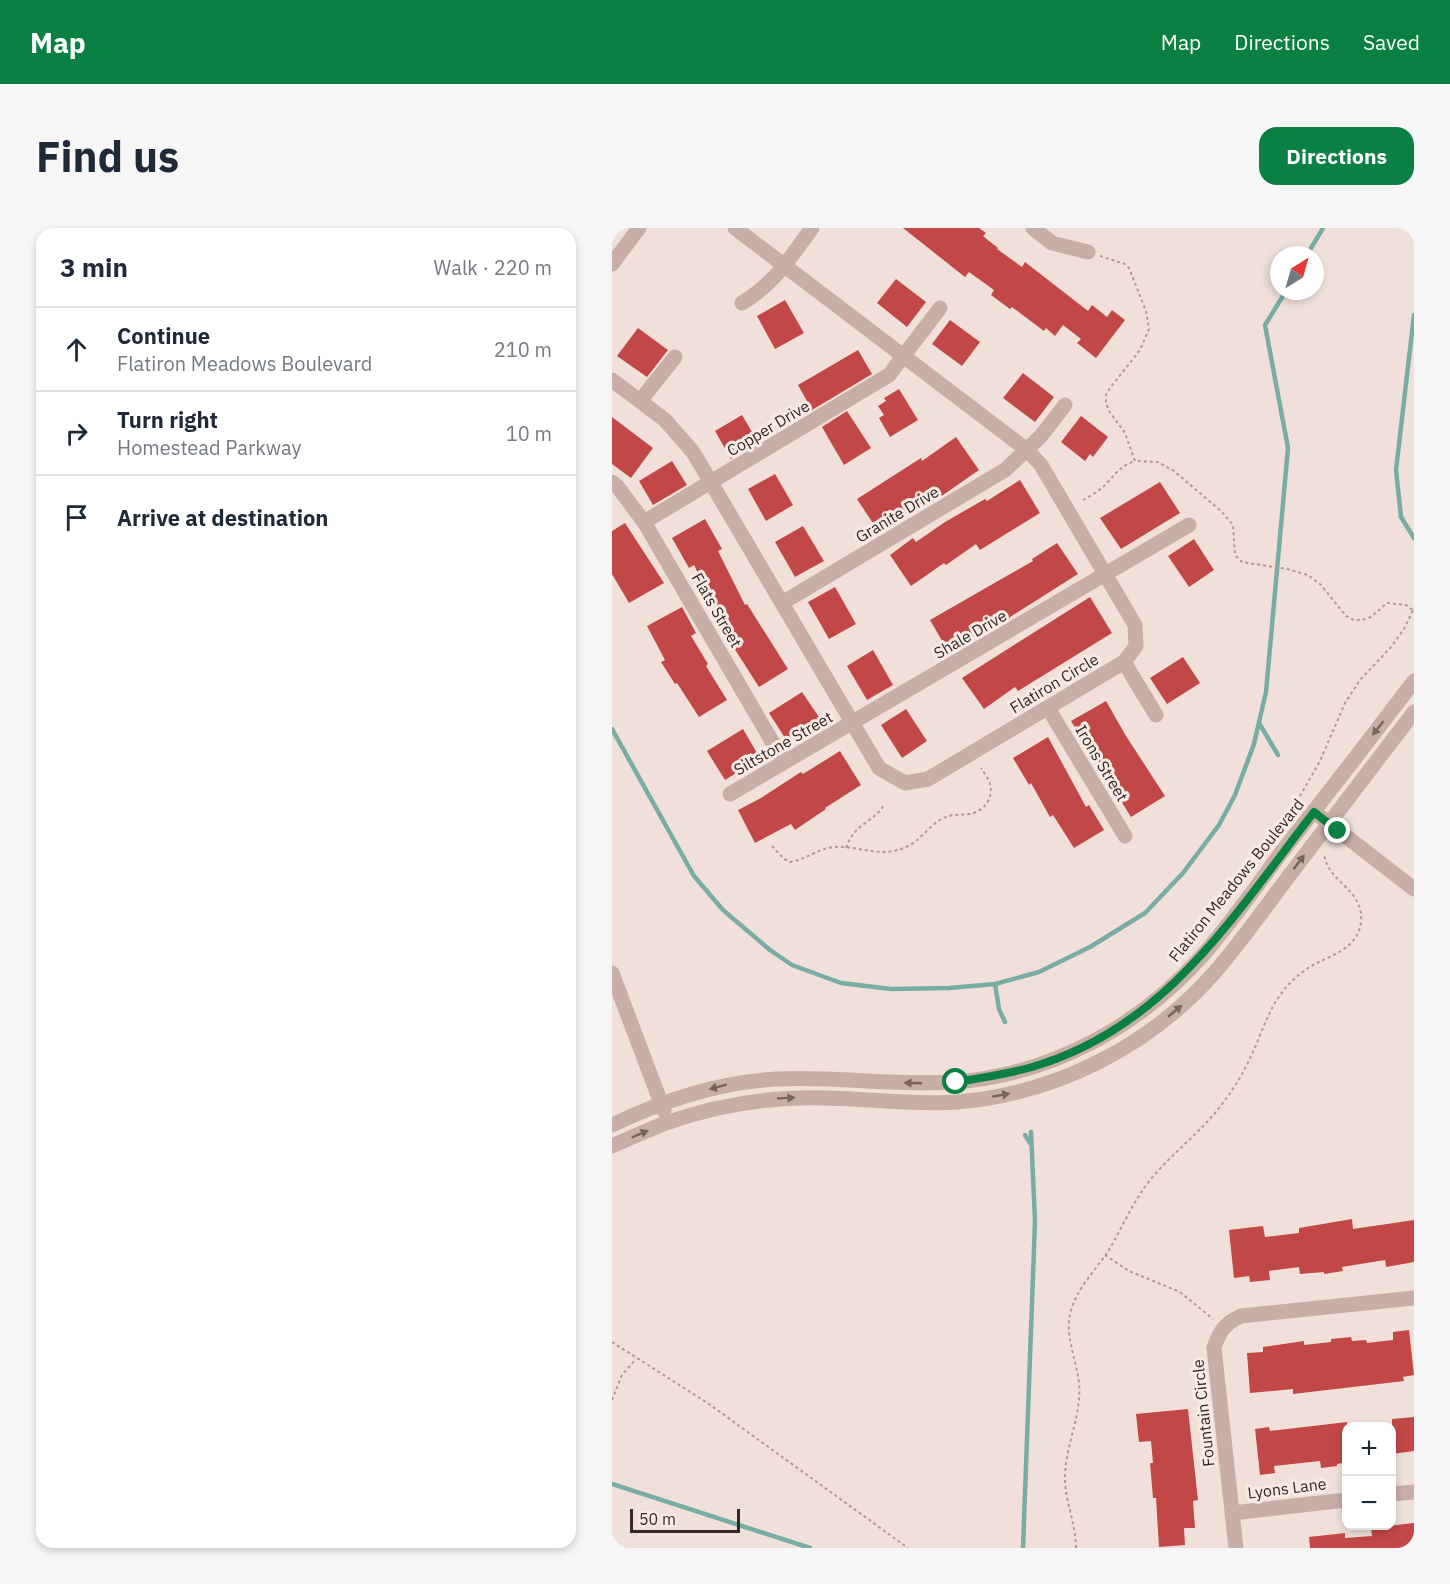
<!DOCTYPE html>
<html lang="en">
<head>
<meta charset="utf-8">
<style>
  :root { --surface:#fff; --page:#f6f6f7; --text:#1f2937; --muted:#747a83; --line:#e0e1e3; --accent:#0b8043 }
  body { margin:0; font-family:"IBM Plex Sans",sans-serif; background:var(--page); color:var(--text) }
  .controls { position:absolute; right:18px; bottom:18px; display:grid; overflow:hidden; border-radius:12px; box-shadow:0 3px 9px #0003 }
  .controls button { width:54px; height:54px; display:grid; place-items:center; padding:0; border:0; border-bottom:2px solid var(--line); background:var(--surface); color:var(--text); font:30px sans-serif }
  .compass { position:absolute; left:658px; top:18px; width:54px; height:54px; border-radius:50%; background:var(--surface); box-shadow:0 3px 9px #0003; rotate:37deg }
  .scale { position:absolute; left:18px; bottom:15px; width:110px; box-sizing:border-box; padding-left:6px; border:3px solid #342826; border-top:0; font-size:16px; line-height:21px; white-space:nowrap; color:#342826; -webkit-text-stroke:4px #f8ebe5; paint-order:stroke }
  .stop { position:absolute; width:18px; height:18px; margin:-14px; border:4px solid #0b8043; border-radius:50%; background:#fff }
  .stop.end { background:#0b8043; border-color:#fff; box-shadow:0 2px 6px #0008 }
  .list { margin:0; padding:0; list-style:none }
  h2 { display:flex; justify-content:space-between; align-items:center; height:78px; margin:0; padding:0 24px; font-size:26px }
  h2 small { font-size:20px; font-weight:400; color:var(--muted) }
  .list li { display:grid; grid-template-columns:39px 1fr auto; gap:18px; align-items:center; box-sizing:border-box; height:84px; padding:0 24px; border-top:2px solid var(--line) }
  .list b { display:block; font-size:22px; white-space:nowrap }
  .list p { margin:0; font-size:20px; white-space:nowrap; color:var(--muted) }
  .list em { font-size:20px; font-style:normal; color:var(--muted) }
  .icon { flex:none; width:33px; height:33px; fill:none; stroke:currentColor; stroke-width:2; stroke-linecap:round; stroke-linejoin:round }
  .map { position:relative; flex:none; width:802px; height:1320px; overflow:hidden; border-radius:18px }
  header { display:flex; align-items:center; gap:36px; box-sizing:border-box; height:84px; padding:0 30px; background:var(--accent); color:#fff }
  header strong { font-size:28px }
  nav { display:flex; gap:33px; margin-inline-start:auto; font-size:21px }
  .intro { display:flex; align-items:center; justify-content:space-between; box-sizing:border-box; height:144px; padding:0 36px }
  h1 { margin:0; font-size:42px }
  .button { padding:15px 27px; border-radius:18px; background:var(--accent); color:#fff; font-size:21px; font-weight:700 }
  main { display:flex; gap:36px; padding:0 36px }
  aside { flex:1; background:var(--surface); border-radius:18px; box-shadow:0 3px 9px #0003 }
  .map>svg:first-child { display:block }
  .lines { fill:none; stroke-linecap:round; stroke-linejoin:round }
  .stream { stroke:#79aca3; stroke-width:4.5 }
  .building { fill:#c14846 }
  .path { stroke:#b39790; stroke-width:2; stroke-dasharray:3 3; stroke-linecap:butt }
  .minor { stroke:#c7aea6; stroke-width:15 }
  .oneway { fill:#766460 }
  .route { stroke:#0b8043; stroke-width:8 }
  .labels { text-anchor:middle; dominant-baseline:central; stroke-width:6; stroke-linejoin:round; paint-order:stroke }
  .street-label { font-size:16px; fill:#342826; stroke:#f8ebe5 }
</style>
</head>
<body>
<header>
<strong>Map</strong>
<nav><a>Map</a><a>Directions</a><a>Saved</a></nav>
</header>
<div class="intro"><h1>Find us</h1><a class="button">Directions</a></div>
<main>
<aside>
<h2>3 min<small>Walk · 220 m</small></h2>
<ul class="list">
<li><svg class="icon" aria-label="ahead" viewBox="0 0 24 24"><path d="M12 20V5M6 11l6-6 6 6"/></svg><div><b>Continue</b><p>Flatiron Meadows Boulevard</p></div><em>210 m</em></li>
<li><svg class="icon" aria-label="right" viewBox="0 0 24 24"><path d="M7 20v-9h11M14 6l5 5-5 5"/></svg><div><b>Turn right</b><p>Homestead Parkway</p></div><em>10 m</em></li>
<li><svg class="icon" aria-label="arrive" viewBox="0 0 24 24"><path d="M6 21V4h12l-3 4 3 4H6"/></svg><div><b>Arrive at destination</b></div></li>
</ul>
</aside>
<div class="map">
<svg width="802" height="1320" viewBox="0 0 802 1320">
  <rect width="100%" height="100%" fill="#f0e0d9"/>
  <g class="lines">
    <path class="stream" d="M695,27L711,0
      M802,87L784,242L789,289L802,310
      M647,495L666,527
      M0,501L82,648L111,682L158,722L180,737L229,755L279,761L337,760L383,756
      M393,794L387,781L383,756L427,744L478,719L533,685L571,645L607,597L623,567L642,516L654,464L676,220L653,97L674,63
      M413,907L418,915
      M0,1256L198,1320
      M411,1320L423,993L419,904"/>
  </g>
  <path class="building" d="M291,0H367L374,5L371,8L386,20L385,21L410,39L413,34L476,83L480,77L495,89L500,82L513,92L484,130L465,115L469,111L451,97L443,108L434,100L432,103L400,79L398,81L379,67L382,62L357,44L353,49Z
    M284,51L314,74L295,99L265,75Z
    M173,72L192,105L163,121L145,88Z
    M338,92L368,114L350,138L320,116Z
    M26,100L56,122L35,149L5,128Z
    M246,122L260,146L200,182L186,157Z
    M411,145L442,169L423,194L391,170Z
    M287,161L306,192L278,209L267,190L272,187L266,178L274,173L272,170Z
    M235,183L259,220L232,237L210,199Z
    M130,187L146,214L119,231L103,203Z
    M469,188L496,209L481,229L478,226L473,233L449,214Z
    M0,189L41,220L19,250L0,236Z
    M344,209L367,242L331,267L306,282L304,279L266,303L245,271L309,230L310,233Z
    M60,233L75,257L41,277L27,253Z
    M163,246L181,277L154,293L136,261Z
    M408,252L428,285L368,322L364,316L334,337L332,335L299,358L278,327L301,310L304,314L333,294L373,271L375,273Z
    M548,254L568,285L509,321L488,290Z
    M93,291L110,321L106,323L133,377L135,376L176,441L147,459L122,420L120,421L104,395L109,391L82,337L77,340L60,310Z
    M13,295L52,355L17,375L0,346V303Z
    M191,298L212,333L183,349L163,314Z
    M582,311L602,342L577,359L556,328Z
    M445,315L466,346L398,389V390L373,405L371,402L336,423L318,392L421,333L420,331Z
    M223,359L244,396L217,411L196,374Z
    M478,369L500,405L406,463L403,459L372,481L350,450Z
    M70,379L84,405L79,408L96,436L94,438L115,472L87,489L65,455L63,456L49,434L53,432L35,398Z
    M261,422L281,457L255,472L235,438Z
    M571,429L588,455L555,476L538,450Z
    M190,464L209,492L175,513L157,485Z
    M494,473L514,508L553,568L519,589L459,493Z
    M294,481L315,513L290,530L269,497Z
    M131,501L148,530L113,552L95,523Z
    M436,509L474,579L477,577L492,602L462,620L441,587L438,589L419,555L417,557L401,530Z
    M228,523L249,557L213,580L214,581L183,602L179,596L143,615L126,582L149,570L189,544L191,546Z
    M740,991L741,1001L802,992V1034L774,1039L773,1032L730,1039L731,1043L712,1046V1044L688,1046L687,1039L657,1043L658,1052L638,1054L637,1048L622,1050L617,1002L651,998L653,1009L687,1005V1000Z
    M797,1102L802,1147L791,1149L792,1153L681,1166V1161L638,1165L635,1125L651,1124V1119L692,1113V1117L719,1114V1111L739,1109L740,1113L754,1112L755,1115L781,1112V1104Z
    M576,1181L586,1272L581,1273L583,1300H572L573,1317L547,1319L544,1270H541L538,1235H541L539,1213L527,1214L524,1186Z
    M802,1189V1223L780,1226V1191Z
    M735,1194V1234L725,1236V1238L709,1240L708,1233L662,1238L663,1245L648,1247L643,1201L657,1199L658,1203Z
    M802,1295V1320H698L697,1309L733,1305V1310L760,1308L759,1300Z"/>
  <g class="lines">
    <path class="path" d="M488,28L513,36L517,40L534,83L537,101L528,122L498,160L494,167V175L497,183L513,205L523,233L546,234L562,243L609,283L621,297L623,327L630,334L675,341L696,347L709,357L734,388L742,392H750L759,389L775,375L794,377L802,383
      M471,272C480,267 489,262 496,254C505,244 509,238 523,233
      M676,589L708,533L733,475L748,452L779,419L792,401L802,380
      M160,618L172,631L178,634C193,632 205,621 221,619C248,617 267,631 294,619C309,613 318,595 334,589C341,586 349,587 357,586C371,584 382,571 378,556C377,551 372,545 369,540
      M234,620C243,594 259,597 272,577
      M493,1027L517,1043L568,1064L601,1091
      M0,1114L97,1176L296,1320
      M0,1172L10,1147L24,1131
      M464,1320C464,1297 454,1276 453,1253C452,1219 470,1189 467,1155C464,1129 451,1104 460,1079C467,1059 483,1042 495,1025C510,1001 520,974 539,951C562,923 592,902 613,872C626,855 636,836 644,817C653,795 660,775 676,757C683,750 692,742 701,737C720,727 746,720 749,694C752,660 715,655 712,625"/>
    <path class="minor" d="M421,0L440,15L476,24
      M0,36L27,0
      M130,75C162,56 178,30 200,0
      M0,152L53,192L81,224L267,540L293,555L316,551L512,434L524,418L523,397L429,237L415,222L123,0
      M28,173L63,129
      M0,254L5,258L32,294L172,534
      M32,294L277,147L328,80
      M170,375L393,242L429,208L453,177
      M512,434L544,487
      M436,480L513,608
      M118,566L577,297
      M709,589L802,661
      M0,745L52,883
      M0,897C52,872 108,854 165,851C224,848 284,858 343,854C439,847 528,798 591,727C619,695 644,659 669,625C714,568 758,511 802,453
      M0,918C18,910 36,902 54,895C96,880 145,871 189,870C241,868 293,878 345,874C443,866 537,819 602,745C630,713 654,678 680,644C720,591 761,538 802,484
      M780,1266L802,1264
      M620,1285L734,1272
      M624,1320L602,1120C607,1104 613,1095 629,1088L802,1070"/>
  </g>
  <defs><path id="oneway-solid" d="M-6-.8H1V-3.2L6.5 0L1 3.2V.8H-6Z" transform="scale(1.5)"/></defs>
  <g class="oneway">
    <use href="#oneway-solid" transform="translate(766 500) rotate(128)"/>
    <use href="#oneway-solid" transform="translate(687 634) rotate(-53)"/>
    <use href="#oneway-solid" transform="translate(563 783) rotate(-40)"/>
    <use href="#oneway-solid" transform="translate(301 855) rotate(-178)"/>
    <use href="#oneway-solid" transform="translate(106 859) rotate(165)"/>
    <use href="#oneway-solid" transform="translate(389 867) rotate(-10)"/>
    <use href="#oneway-solid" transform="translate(174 870) rotate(-3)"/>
    <use href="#oneway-solid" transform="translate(28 906) rotate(-23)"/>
  </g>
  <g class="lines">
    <path class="route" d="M344,854C370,850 395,846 420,839C554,800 622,687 702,584L726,603"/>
  </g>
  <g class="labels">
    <g class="street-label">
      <text transform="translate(156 200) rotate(-31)">Copper Drive</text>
      <text transform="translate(285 286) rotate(-31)">Granite Drive</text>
      <text transform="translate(105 382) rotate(60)">Flats Street</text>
      <text transform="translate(358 406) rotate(-30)">Shale Drive</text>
      <text transform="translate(442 455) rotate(-31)">Flatiron Circle</text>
      <text transform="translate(171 515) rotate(-30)">Siltstone Street</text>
      <text transform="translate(490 535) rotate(59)">Irons Street</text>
      <text transform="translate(624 652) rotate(-51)">Flatiron Meadows Boulevard</text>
      <text transform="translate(591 1185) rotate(-96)">Fountain Circle</text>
      <text transform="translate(675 1260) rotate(-7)">Lyons Lane</text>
    </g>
  </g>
</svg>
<div class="controls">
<button>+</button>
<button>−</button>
</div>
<svg class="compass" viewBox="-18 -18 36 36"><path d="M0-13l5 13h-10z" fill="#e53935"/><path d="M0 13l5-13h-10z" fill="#747a83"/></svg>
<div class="scale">50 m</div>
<div class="stop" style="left:344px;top:854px"></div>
<div class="stop end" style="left:726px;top:603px"></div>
</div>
</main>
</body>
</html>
